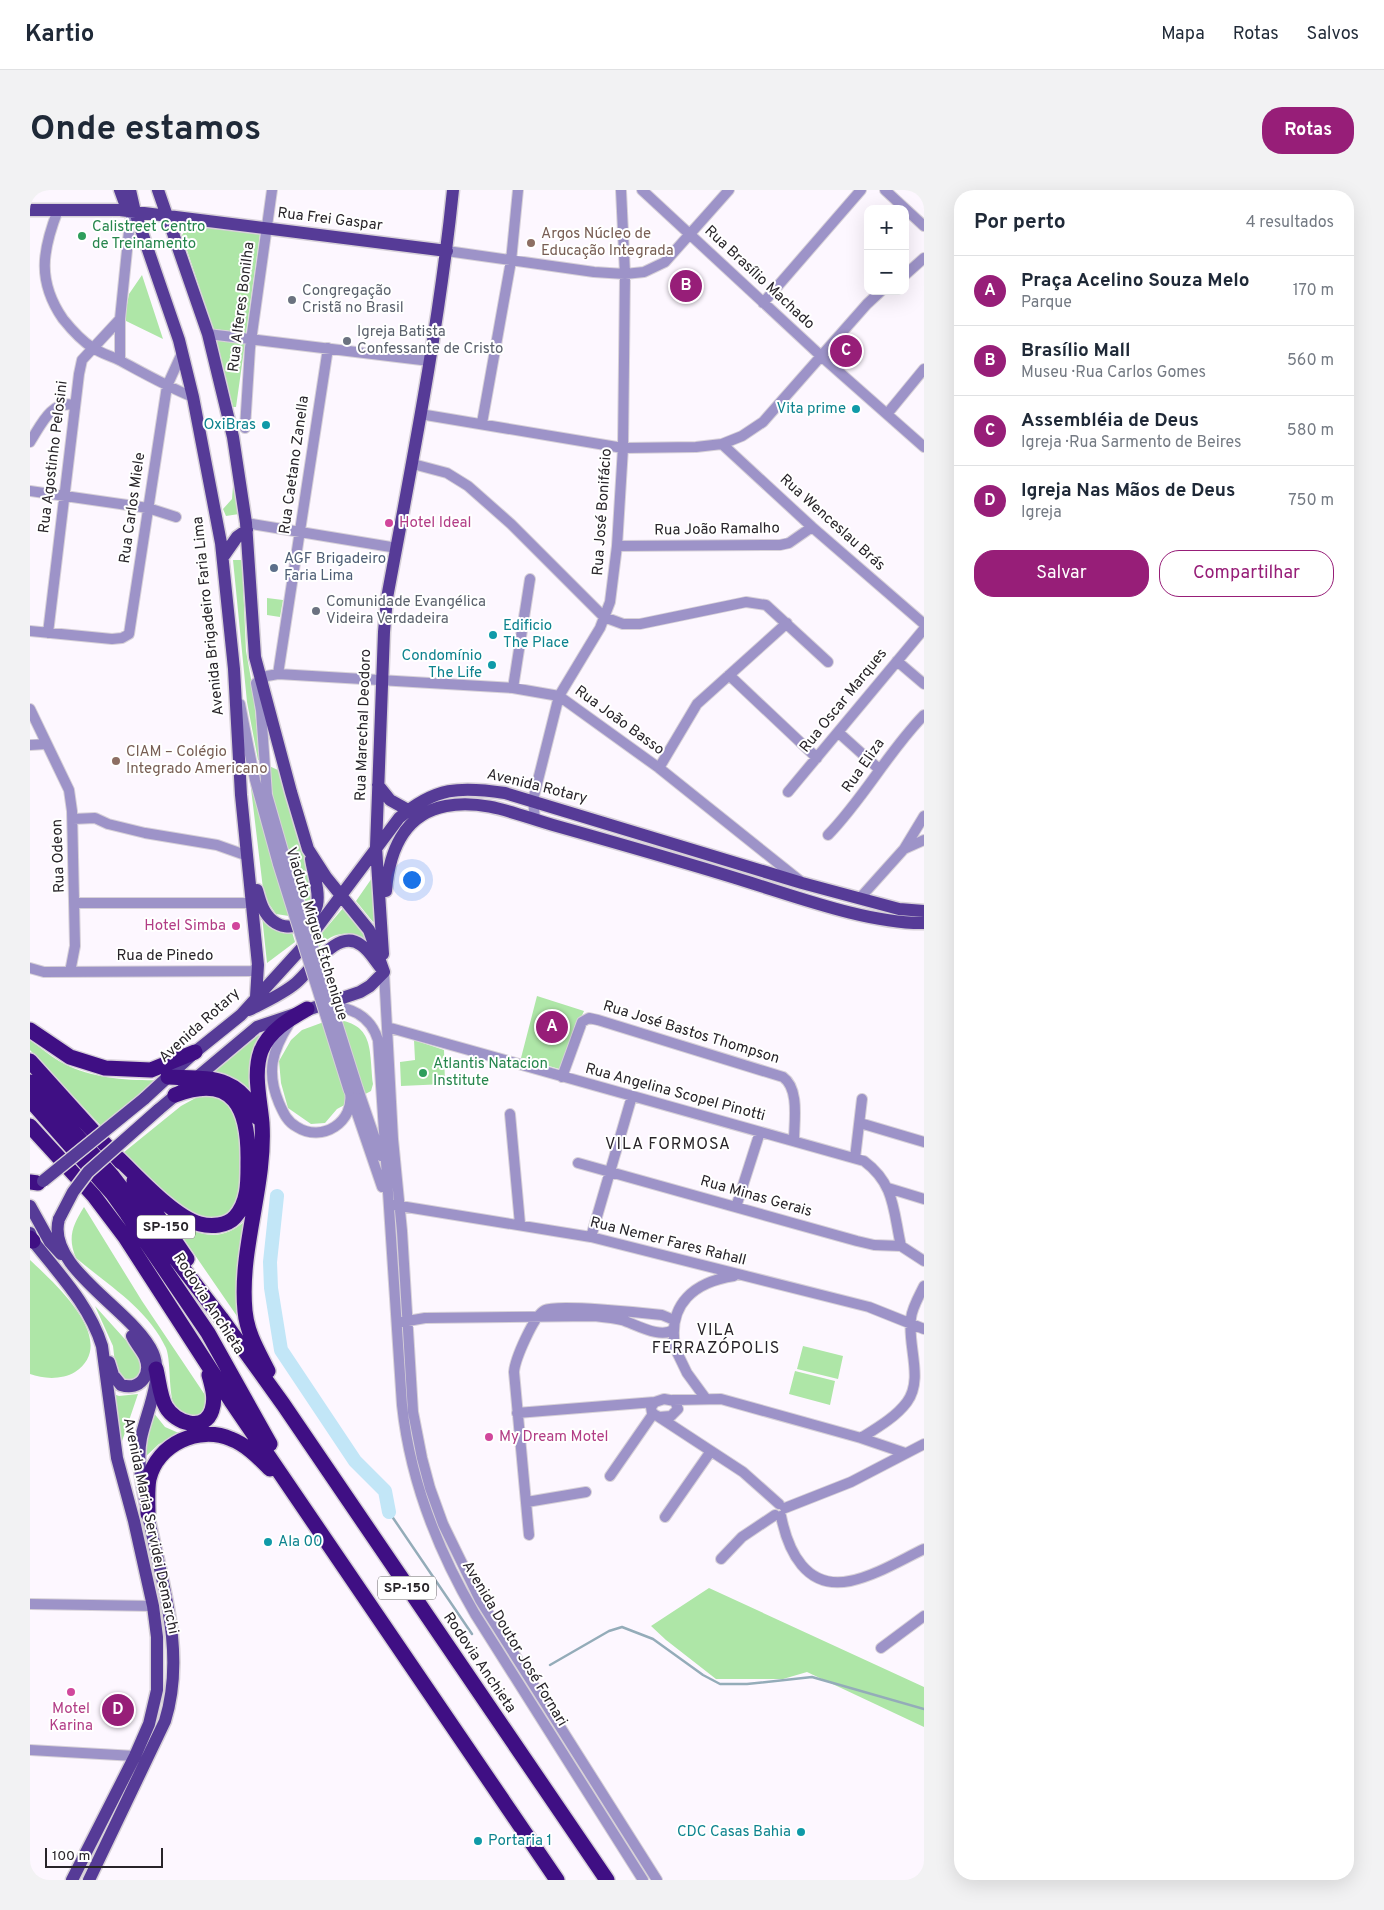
<!DOCTYPE html>
<html lang="pt">
<head>
<meta charset="utf-8">
<style>
  :root { --surface:#fff; --page:#f2f2f3; --text:#1f2937; --muted:#747a83; --line:#e0e1e3; --accent:#971e78 }
  body { margin:0; font-family:Overpass,sans-serif; background:var(--page); color:var(--text) }
  .controls { position:absolute; right:15px; top:15px; display:grid; overflow:hidden; border-radius:10px; box-shadow:0 5px 20px #0002 }
  .controls button { width:45px; height:45px; display:grid; place-items:center; padding:0; border:0; border-bottom:1px solid var(--line); background:var(--surface); color:var(--text); font:25px sans-serif }
  .scale { position:absolute; left:15px; bottom:12px; width:118px; box-sizing:border-box; padding-left:5px; border:2px solid #282429; border-top:0; font-size:14px; line-height:18px; white-space:nowrap; color:#282429; -webkit-text-stroke:4px #fff; paint-order:stroke }
  .you { position:absolute; left:381px; top:689px; width:18px; height:18px; margin:-12px; border:4px solid #fff; border-radius:50%; background:#1a73e8; box-shadow:0 0 0 8px #1a73e833 }
  .badge { display:grid; place-items:center; width:32px; height:32px; border-radius:50%; background:var(--accent); color:#fff; font-size:16px; font-weight:700 }
  .pin { position:absolute; translate:-50% -50%; border:2px solid #fff; box-shadow:0 1px 5px #0006 }
  .list { margin:0; padding:0; list-style:none }
  h2 { display:flex; justify-content:space-between; align-items:center; height:65px; margin:0; padding:0 20px; font-size:21px }
  h2 small { font-size:16px; font-weight:400; color:var(--muted) }
  .list li { display:grid; grid-template-columns:32px 1fr auto; gap:15px; align-items:center; box-sizing:border-box; height:70px; padding:0 20px; border-top:1px solid var(--line) }
  .list b { display:block; font-size:19px; white-space:nowrap }
  .list p { margin:0; font-size:16px; white-space:nowrap; color:var(--muted) }
  .list em { font-size:16px; font-style:normal; color:var(--muted) }
  .actions { display:flex; gap:10px; padding:15px 20px }
  .actions a { flex:1; padding:11px 0; border:1px solid var(--accent); border-radius:20px; text-align:center; font-size:18px; color:var(--accent) }
  .actions .main { background:var(--accent); color:#fff }
  .map { position:relative; flex:none; width:894px; height:1690px; overflow:hidden; border-radius:20px }
  header { display:flex; align-items:center; gap:30px; box-sizing:border-box; height:70px; padding:0 25px; background:var(--surface); border-bottom:1px solid var(--line) }
  header strong { font-size:24px }
  nav { display:flex; gap:28px; margin-inline-start:auto; font-size:18px }
  .intro { display:flex; align-items:center; justify-content:space-between; box-sizing:border-box; height:120px; padding:0 30px }
  h1 { margin:0; font-size:35px }
  .button { padding:12px 22px; border-radius:20px; background:var(--accent); color:#fff; font-size:18px; font-weight:700 }
  main { display:flex; gap:30px; padding:0 30px }
  aside { flex:1; background:var(--surface); border-radius:20px; box-shadow:0 5px 20px #0002 }
  .map>svg:first-child { display:block }
  .green { fill:#aee6a7 }
  .lines { fill:none; stroke-linecap:round; stroke-linejoin:round }
  .stream { stroke:#94acb9; stroke-width:2.5 }
  .river { stroke:#c2e6f7; stroke-width:14 }
  .minor-casing { stroke:#d7d1d8; stroke-width:12 }
  .major-casing { stroke:#d7d1d8; stroke-width:15 }
  .highway-casing { stroke:#d7d1d8; stroke-width:18 }
  .minor { stroke:#9d93c8; stroke-width:10 }
  .major { stroke:#563b97; stroke-width:12 }
  .highway { stroke:#3f0f84; stroke-width:15 }
  .minor-bridge-casing { stroke:#d7d1d8; stroke-width:12; stroke-linecap:butt }
  .major-bridge-casing { stroke:#d7d1d8; stroke-width:15; stroke-linecap:butt }
  .minor-bridge { stroke:#9d93c8; stroke-width:10 }
  .major-bridge { stroke:#563b97; stroke-width:12 }
  .leisure-dot { fill:#2e9e5b; stroke:#fff; stroke-width:2 }
  .education-dot { fill:#8d6e63; stroke:#fff; stroke-width:2 }
  .worship-dot { fill:#6b7280; stroke:#fff; stroke-width:2 }
  .culture-dot { fill:#0f9aa8; stroke:#fff; stroke-width:2 }
  .hotel-dot { fill:#d1479c; stroke:#fff; stroke-width:2 }
  .service-dot { fill:#5c6f8a; stroke:#fff; stroke-width:2 }
  .labels { text-anchor:middle; dominant-baseline:central; stroke-width:4; stroke-linejoin:round; paint-order:stroke }
  .shield { fill:#fff; stroke:#686669; stroke-width:1 }
  .shield-label { font-size:14px; font-weight:bold; fill:#282429 }
  .street-label { font-size:15px; fill:#282429; stroke:#fff }
  .leisure-label { font-size:15px; fill:#27864d; stroke:#fff; text-anchor:start }
  .education-label { font-size:15px; fill:#785e54; stroke:#fff; text-anchor:start }
  .worship-label { font-size:15px; fill:#5b616d; stroke:#fff; text-anchor:start }
  .culture-label { font-size:15px; fill:#0d838f; stroke:#fff; text-anchor:end }
  .hotel-label { font-size:15px; fill:#b23c85; stroke:#fff; text-anchor:start }
  .service-label { font-size:15px; fill:#4e5e75; stroke:#fff; text-anchor:start }
  .neighbourhood-label { font-size:16px; letter-spacing:1px; fill:#282429; stroke:#fff }
</style>
</head>
<body>
<header>
<strong>Kartio</strong>
<nav><a>Mapa</a><a>Rotas</a><a>Salvos</a></nav>
</header>
<div class="intro"><h1>Onde estamos</h1><a class="button">Rotas</a></div>
<main>
<div class="map">
<svg width="894" height="1690" viewBox="0 0 894 1690">
  <rect width="100%" height="100%" fill="#fdf7ff"/>
  <path class="green" d="M164,36L230,44L216,143L183,139L152,45L157,38Z
    M112,85L133,149L94,130L99,104Z
    M186,150L215,153L206,217H203Z
    M203,296L206,298L209,324L196,326L193,319L202,309Z
    M203,370H212L216,461L223,500L230,570H228L217,512Z
    M237,408L253,410L250,427L237,425Z
    M239,576L248,580L279,680L284,709L277,716L244,616Z
    M220,590L259,726L246,724L234,707Z
    M342,688L345,731L343,732L326,711Z
    M314,717L338,749L336,752C318,739 303,742 288,758L286,750Z
    M232,726L262,742L265,752L237,773Z
    M507,806L554,821L539,854L533,880L491,868Z
    M302,829C345,833 339,859 343,894L341,901L307,919L295,933L281,934L258,918L251,893L249,871L261,850L272,840Z
    M229,845L230,848L226,910C213,893 200,886 180,880Z
    M0,850C10,857 19,865 29,871C59,888 95,891 129,890L72,937L0,860Z
    M384,850L414,860L415,894L371,896L370,872L385,870Z
    M171,905L193,908L212,928V1009L195,1030C186,1029 172,1030 164,1025C140,1013 111,984 93,963L151,916Z
    M54,1017L112,1111L177,1208L173,1224L162,1229C158,1226 152,1225 148,1222C137,1212 142,1173 136,1158C118,1119 78,1095 46,1068C37,1047 43,1035 54,1017Z
    M136,1023C164,1045 189,1056 217,1029L211,1132Z
    M0,1070C23,1092 91,1151 45,1182C32,1190 13,1189 0,1184Z
    M65,1116L111,1167V1190L94,1192L86,1182L83,1156Z
    M773,1156L813,1166L808,1189L767,1179Z
    M765,1181L805,1191L800,1215L759,1204Z
    M81,1203L89,1206L108,1204L89,1260Z
    M123,1222L135,1237L151,1244L129,1254L113,1269L117,1237Z
    M679,1398L894,1497V1537L777,1482L753,1489H686L636,1450L621,1436Z"/>
  <g class="lines">
    <path class="stream" d="M359,1322L442,1444
      M520,1475L579,1441L592,1437L623,1449L673,1485L690,1494H717L782,1487L894,1519"/>
    <path class="river" d="M247,1006L240,1072L241,1098L251,1160L325,1271L355,1301L359,1322"/>
    <defs>
      <path id="minor" d="M612,0L791,166L894,257
        M855,0L894,36
        M28,20C12,61 7,91 33,129C41,139 52,151 63,158C72,164 82,166 91,171C115,184 138,197 163,207
        M417,61L564,82L595,84L614,82L635,72L699,0
        M875,85L894,68
        M733,113L831,0
        M178,144L400,171
        M90,170V129
        M390,224L593,258L666,257L692,254L712,246L733,232L837,114L851,101
        M857,224L894,179
        M452,233L481,71L488,0
        M215,238L220,158L242,0
        M0,252C11,235 21,210 44,215
        M692,254L782,337L894,434
        M383,274L417,283L438,296L481,334L574,427L593,434H610L716,412L736,415L798,472
        M0,301L118,318L146,327
        M216,333L367,358
        M587,356L750,355L759,353L782,337
        M0,441L82,449L92,448L99,444L137,196L152,163
        M18,443L49,184L52,170L90,129L100,31L105,22
        M867,471L894,494
        M248,484L298,158
        M699,485L787,568
        M231,491L237,486L248,484L483,498L529,506L629,578L769,690
        M226,493L231,520L237,605L256,671
        M483,498L500,389
        M210,514L225,590L248,674
        M0,519L39,600L42,621L45,756L40,782
        M809,543L849,579
        M0,555L16,554
        M629,578L667,514L757,433
        M758,602L894,439
        M43,629L65,628L78,634L115,643L187,655L218,666
        M505,629L503,610L529,506L570,438L580,412L587,356L593,258L595,84L591,0
        M798,645C834,608 858,562 894,525
        M874,659L894,650
        M830,708L874,659L894,626
        M46,713H223
        M0,778L14,782L223,781L228,775
        M354,782L363,949L372,1041L383,1222L392,1268L400,1298L413,1334L450,1410L627,1690
        M296,814C320,818 340,824 348,850L372,1215C380,1290 407,1359 445,1424L613,1690
        M259,834C242,861 236,882 249,913C253,922 257,932 267,937C292,953 325,932 320,902
        M357,837L834,971C865,994 863,1020 871,1056
        M532,887L552,832L559,828L568,830L753,887C770,899 764,932 764,951
        M328,899L351,966
        M322,909L352,997
        M480,924L490,1034
        M830,933L894,952
        M825,968L832,909
        M548,973L827,1051L844,1055L871,1056L894,1071
        M858,998L894,1009
        M364,1015L561,1047L839,1117L894,1139
        M706,1017L730,942
        M561,1047L602,906
        M372,1132L395,1128L564,1126C573,1127 583,1128 592,1130C605,1134 632,1150 644,1139
        M642,1152L657,1183L676,1209
        M645,1156C638,1114 664,1092 704,1086
        M634,1209L645,1211L648,1219L641,1226L629,1227L622,1223L621,1217L625,1212Z
        M643,1210L691,1209L831,1248L875,1263
        M487,1223L625,1212
        M629,1227L713,1282L749,1314
        M831,1248C847,1238 866,1227 877,1212C894,1189 877,1155 881,1128C882,1118 889,1106 894,1096
        M580,1286L623,1224
        M497,1312L556,1302
        M755,1318L821,1292L894,1254
        M751,1326C758,1361 776,1400 820,1391C845,1386 871,1370 894,1359
        M635,1327L681,1261
        M499,1345L484,1182C485,1169 504,1125 515,1120C527,1114 614,1123 632,1125L644,1130
        M691,1369L712,1347L745,1325
        M0,1414L123,1416
        M851,1458L894,1426
        M0,1560L105,1566"/>
      <path id="major" d="M90,0L94,11L103,21
        M100,0L105,22L149,150L163,207L191,353L204,479L211,605L228,775L226,807
        M128,0L178,144L203,247L216,333L225,467L261,602L278,659L296,687L339,740L354,782
        M0,20H90L417,61
        M193,367L207,347L217,340
        M348,595L360,610L378,620
        M227,700C230,711 233,723 243,731C258,743 282,734 287,715C290,701 283,683 281,669
        M356,701C359,663 373,624 416,616C454,609 488,625 523,635C587,653 651,671 715,691C767,707 840,734 894,733
        M353,764L346,657L354,442L357,408C382,273 409,137 423,0
        M219,820C235,812 253,804 266,793C282,780 307,737 331,755C339,760 345,771 351,778
        M114,909L165,862L211,825L271,759L369,628C405,597 430,596 475,603L772,693L869,719L894,721
        M128,920L227,837L330,802L340,796L354,782
        M0,1016L20,1052L31,1064
        M29,1029C15,1078 105,1121 123,1163C134,1188 116,1223 111,1248C109,1258 109,1268 110,1278C119,1361 161,1448 135,1531L59,1690
        M0,1043L3,1051C29,1084 60,1116 72,1156L87,1268L104,1331L123,1416L127,1447V1500L119,1534L105,1566L42,1690
        M79,1172L83,1185L91,1195C110,1201 122,1185 115,1167C111,1159 105,1153 102,1146"/>
      <path id="highway" d="M0,840L40,867L75,878L121,880L165,862
        M0,871L91,972
        M138,887C180,889 208,884 228,928
        M0,892L83,987L191,1128L253,1214L577,1690
        M0,910L82,1003L97,1024L178,1143L240,1254
        M0,936L64,1006L95,1047L201,1211L527,1690
        M88,968C108,987 144,1027 170,1034C181,1037 197,1036 205,1027C219,1012 218,990 218,972C219,920 205,882 145,905
        M104,991L157,1069
        M0,992L8,993
        M0,1048L3,1051
        M126,1179C129,1191 130,1207 136,1217C145,1233 175,1243 182,1220C186,1208 182,1196 179,1185
        M238,1181C228,1161 217,1143 215,1121C209,1058 236,996 232,933C230,910 223,883 231,861C239,841 259,829 277,819
        M118,1324C118,1313 117,1300 119,1289C127,1254 169,1235 201,1249C217,1255 229,1268 240,1279"/>
    </defs>
    <use href="#minor" class="minor-casing"/>
    <use href="#major" class="major-casing"/>
    <use href="#highway" class="highway-casing"/>
    <use href="#minor" class="minor"/>
    <use href="#major" class="major"/>
    <use href="#highway" class="highway"/>
    <defs>
      <path id="minor-bridge" d="M256,671L328,899
        M248,674L319,901"/>
      <path id="major-bridge" d="M13,991L114,909
        M29,1029L43,1002L58,982L128,920"/>
    </defs>
    <use href="#minor-bridge" class="minor-bridge-casing"/>
    <use href="#major-bridge" class="major-bridge-casing"/>
    <use href="#minor-bridge" class="minor-bridge"/>
    <use href="#major-bridge" class="major-bridge"/>
  </g>
  <g class="leisure-dot">
    <circle cx="52" cy="46" r="5"/>
    <circle cx="393" cy="883" r="5"/>
  </g>
  <g class="education-dot">
    <circle cx="501" cy="53" r="5"/>
    <circle cx="86" cy="571" r="5"/>
  </g>
  <g class="worship-dot">
    <circle cx="262" cy="110" r="5"/>
    <circle cx="317" cy="151" r="5"/>
    <circle cx="286" cy="421" r="5"/>
  </g>
  <g class="culture-dot">
    <circle cx="826" cy="219" r="5"/>
    <circle cx="236" cy="235" r="5"/>
    <circle cx="463" cy="445" r="5"/>
    <circle cx="462" cy="475" r="5"/>
    <circle cx="238" cy="1352" r="5"/>
    <circle cx="771" cy="1642" r="5"/>
    <circle cx="448" cy="1651" r="5"/>
  </g>
  <g class="hotel-dot">
    <circle cx="359" cy="333" r="5"/>
    <circle cx="206" cy="736" r="5"/>
    <circle cx="459" cy="1247" r="5"/>
    <circle cx="41" cy="1502" r="5"/>
  </g>
  <circle class="service-dot" cx="244" cy="378" r="5"/>
  <g class="labels">
    <g class="shield">
      <rect x="107" y="1025.5" width="58" height="23" rx="4"/>
      <rect x="348" y="1386.5" width="58" height="23" rx="4"/>
    </g>
    <g class="shield-label">
      <text x="136" y="1037">SP-150</text>
      <text x="377" y="1398">SP-150</text>
    </g>
    <g class="street-label">
      <text transform="translate(300 30) rotate(7)">Rua Frei Gaspar</text>
      <text transform="translate(729 88) rotate(43)">Rua Brasílio Machado</text>
      <text transform="translate(212 117) rotate(-83)">Rua Alferes Bonilha</text>
      <text transform="translate(24 267) rotate(-83)">Rua Agostinho Pelosini</text>
      <text transform="translate(265 275) rotate(-82)">Rua Caetano Zanella</text>
      <text transform="translate(103 318) rotate(-82)">Rua Carlos Miele</text>
      <text transform="translate(573 322) rotate(-86)">Rua José Bonifácio</text>
      <text transform="translate(802 333) rotate(42)">Rua Wenceslau Brás</text>
      <text transform="translate(687 340) rotate(-1)">Rua João Ramalho</text>
      <text transform="translate(179 426) rotate(-96)">Avenida Brigadeiro Faria Lima</text>
      <text transform="translate(814 511) rotate(-51)">Rua Oscar Marques</text>
      <text transform="translate(589 531) rotate(36)">Rua João Basso</text>
      <text transform="translate(334 535) rotate(-88)">Rua Marechal Deodoro</text>
      <text transform="translate(834 576) rotate(-55)">Rua Eliza</text>
      <text transform="translate(507 597) rotate(14)">Avenida Rotary</text>
      <text transform="translate(29 666) rotate(-92)">Rua Odeon</text>
      <text transform="translate(286 744) rotate(73)">Viaduto Miguel Etchenique</text>
      <text x="135" y="766">Rua de Pinedo</text>
      <text transform="translate(170 836) rotate(-42)">Avenida Rotary</text>
      <text transform="translate(661 843) rotate(17)">Rua José Bastos Thompson</text>
      <text transform="translate(645 903) rotate(15)">Rua Angelina Scopel Pinotti</text>
      <text transform="translate(726 1007) rotate(16)">Rua Minas Gerais</text>
      <text transform="translate(638 1052) rotate(14)">Rua Nemer Fares Rahall</text>
      <text transform="translate(178 1114) rotate(57)">Rodovia Anchieta</text>
      <text transform="translate(120 1336) rotate(78)">Avenida Maria Servidei Demarchi</text>
      <text transform="translate(484 1454) rotate(59)">Avenida Doutor José Fornari</text>
      <text transform="translate(449 1473) rotate(56)">Rodovia Anchieta</text>
    </g>
    <g class="leisure-label">
      <text x="62" y="37">Calistreet Centro<tspan x="62" dy="17">de Treinamento</tspan></text>
      <text x="403" y="874">Atlantis Natacion<tspan x="403" dy="17">Institute</tspan></text>
    </g>
    <g class="education-label">
      <text x="511" y="44">Argos Núcleo de<tspan x="511" dy="17">Educação Integrada</tspan></text>
      <text x="96" y="562">CIAM – Colégio<tspan x="96" dy="17">Integrado Americano</tspan></text>
    </g>
    <g class="worship-label">
      <text x="272" y="101">Congregação<tspan x="272" dy="17">Cristã no Brasil</tspan></text>
      <text x="327" y="142">Igreja Batista<tspan x="327" dy="17">Confessante de Cristo</tspan></text>
      <text x="296" y="412">Comunidade Evangélica<tspan x="296" dy="17">Videira Verdadeira</tspan></text>
    </g>
    <g class="culture-label">
      <text x="816" y="219">Vita prime</text>
      <text x="226" y="235">OxiBras</text>
      <text x="473" y="436" text-anchor="start">Edificio<tspan x="473" dy="17">The Place</tspan></text>
      <text x="452" y="466">Condomínio<tspan x="452" dy="17">The Life</tspan></text>
      <text x="248" y="1352" text-anchor="start">Ala 00</text>
      <text x="761" y="1642">CDC Casas Bahia</text>
      <text x="458" y="1651" text-anchor="start">Portaria 1</text>
    </g>
    <g class="hotel-label">
      <text x="369" y="333">Hotel Ideal</text>
      <text x="196" y="736" text-anchor="end">Hotel Simba</text>
      <text x="469" y="1247">My Dream Motel</text>
      <text x="41" y="1519" text-anchor="middle">Motel<tspan x="41" dy="17">Karina</tspan></text>
    </g>
    <g class="service-label">
      <text x="254" y="369">AGF Brigadeiro<tspan x="254" dy="17">Faria Lima</tspan></text>
    </g>
    <g class="neighbourhood-label">
      <text x="638" y="955">VILA FORMOSA</text>
      <text x="686" y="1141">VILA<tspan x="686" dy="18">FERRAZÓPOLIS</tspan></text>
    </g>
  </g>
</svg>
<div class="controls">
<button>+</button>
<button>−</button>
</div>
<div class="scale">100 m</div>
<div class="you"></div>
<div class="pin badge" style="left:522px;top:837px">A</div>
<div class="pin badge" style="left:656px;top:96px">B</div>
<div class="pin badge" style="left:816px;top:161px">C</div>
<div class="pin badge" style="left:88px;top:1520px">D</div>
</div>
<aside>
<h2>Por perto<small>4 resultados</small></h2>
<ul class="list">
<li><span class="badge">A</span><div><b>Praça Acelino Souza Melo</b><p>Parque</p></div><em>170 m</em></li>
<li><span class="badge">B</span><div><b>Brasílio Mall</b><p>Museu · Rua Carlos Gomes</p></div><em>560 m</em></li>
<li><span class="badge">C</span><div><b>Assembléia de Deus</b><p>Igreja · Rua Sarmento de Beires</p></div><em>580 m</em></li>
<li><span class="badge">D</span><div><b>Igreja Nas Mãos de Deus</b><p>Igreja</p></div><em>750 m</em></li>
</ul>
<div class="actions"><a class="main">Salvar</a><a>Compartilhar</a></div>
</aside>
</main>
</body>
</html>
